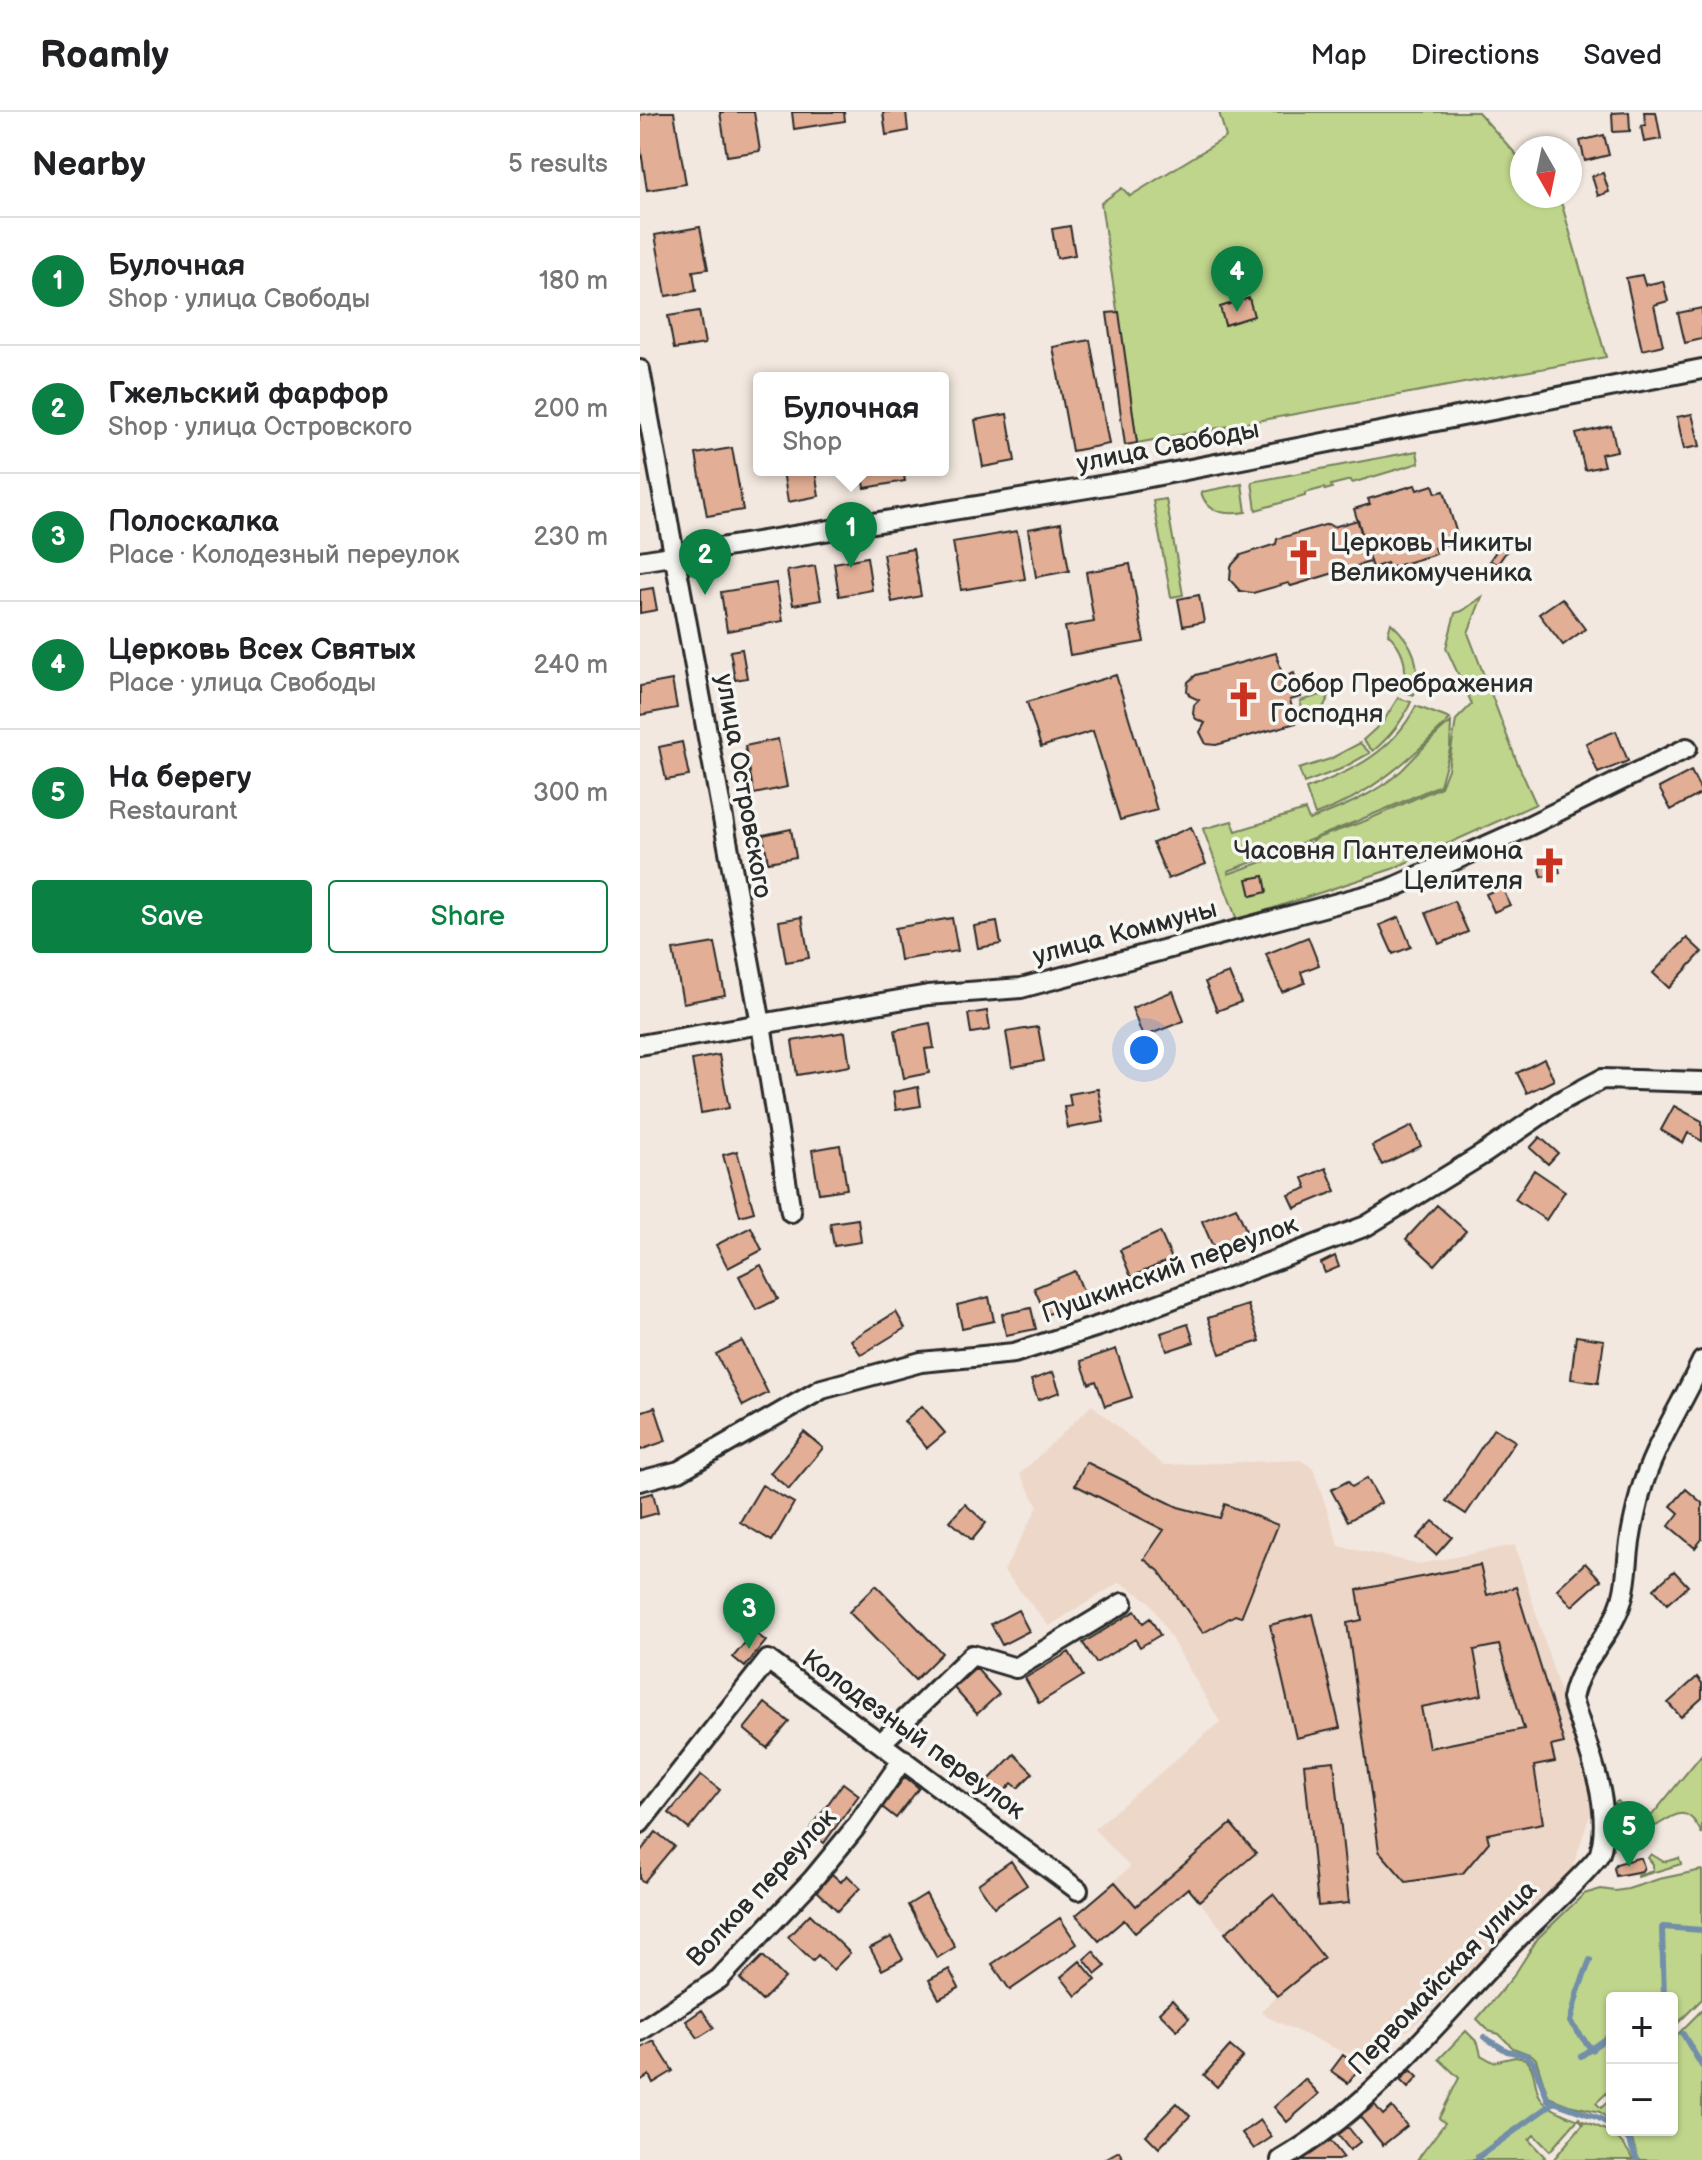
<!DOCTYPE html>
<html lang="en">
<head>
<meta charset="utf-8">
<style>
  :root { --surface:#fff; --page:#f6f6f6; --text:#202124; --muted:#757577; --line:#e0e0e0; --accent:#0b8043 }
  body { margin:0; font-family:"Balsamiq Sans",sans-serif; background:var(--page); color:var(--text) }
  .controls { position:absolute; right:24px; bottom:24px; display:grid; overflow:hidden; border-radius:8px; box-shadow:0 2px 6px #0004 }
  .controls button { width:72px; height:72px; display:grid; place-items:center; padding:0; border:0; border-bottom:2px solid var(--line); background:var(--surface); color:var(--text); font:40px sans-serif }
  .compass { position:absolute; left:870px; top:24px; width:72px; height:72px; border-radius:50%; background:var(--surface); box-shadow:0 2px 6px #0004; rotate:171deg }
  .you { position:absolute; left:504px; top:938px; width:28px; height:28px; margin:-20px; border:6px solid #fff; border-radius:50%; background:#1a73e8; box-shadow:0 0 0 12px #1a73e833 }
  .badge { display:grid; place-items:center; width:52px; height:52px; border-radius:50%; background:var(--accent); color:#fff; font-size:26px; font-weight:700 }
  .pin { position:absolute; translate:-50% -66px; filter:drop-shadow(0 2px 4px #0008) }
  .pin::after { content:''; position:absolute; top:42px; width:28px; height:24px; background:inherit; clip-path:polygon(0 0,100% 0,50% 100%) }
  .popup { position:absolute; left:113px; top:260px; width:196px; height:104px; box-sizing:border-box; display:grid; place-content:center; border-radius:8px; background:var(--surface); filter:drop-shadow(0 2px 6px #0005); font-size:26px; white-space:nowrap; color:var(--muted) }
  .popup b { font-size:30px; color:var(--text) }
  .popup::after { content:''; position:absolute; left:50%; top:100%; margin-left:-16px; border:16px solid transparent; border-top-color:var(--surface) }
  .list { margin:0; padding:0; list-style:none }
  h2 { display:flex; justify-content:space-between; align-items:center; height:104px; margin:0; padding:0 32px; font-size:34px }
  h2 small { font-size:26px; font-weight:400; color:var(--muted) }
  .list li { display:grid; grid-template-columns:52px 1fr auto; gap:24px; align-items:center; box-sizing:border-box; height:128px; padding:0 32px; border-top:2px solid var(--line) }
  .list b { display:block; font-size:30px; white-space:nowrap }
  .list p { margin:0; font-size:26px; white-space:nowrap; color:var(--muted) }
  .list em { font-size:26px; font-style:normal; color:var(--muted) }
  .actions { display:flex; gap:16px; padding:24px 32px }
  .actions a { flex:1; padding:18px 0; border:2px solid var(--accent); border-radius:8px; text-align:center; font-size:28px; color:var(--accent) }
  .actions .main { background:var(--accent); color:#fff }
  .map { position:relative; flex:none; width:1062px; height:2048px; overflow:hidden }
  header { display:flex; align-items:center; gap:48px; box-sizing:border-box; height:112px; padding:0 40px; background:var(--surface); border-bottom:2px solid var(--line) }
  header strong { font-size:38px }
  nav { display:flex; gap:44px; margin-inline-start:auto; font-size:28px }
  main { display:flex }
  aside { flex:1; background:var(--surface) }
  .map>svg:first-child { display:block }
  .built { fill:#edd7c9 }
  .green { fill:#bed58b; stroke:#74805b; stroke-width:2 }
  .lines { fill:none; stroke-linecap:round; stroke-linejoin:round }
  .stream { stroke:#728ea9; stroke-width:6 }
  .building { fill:#e2ae95; stroke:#2b2b2b; stroke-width:2; fill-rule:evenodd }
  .minor-casing { stroke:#2b2b2b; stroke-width:24 }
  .minor { stroke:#f6f6f2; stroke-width:18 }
  .labels { text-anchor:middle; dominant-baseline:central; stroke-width:7; stroke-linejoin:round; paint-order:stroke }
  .street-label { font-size:26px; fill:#2b2b2b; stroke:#f6f6f2 }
  .poi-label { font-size:26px; fill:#2b2b2b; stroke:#f6f6f2; text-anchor:start }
</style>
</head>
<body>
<header>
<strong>Roamly</strong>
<nav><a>Map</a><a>Directions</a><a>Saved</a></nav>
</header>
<main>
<aside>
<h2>Nearby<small>5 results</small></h2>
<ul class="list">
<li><span class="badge">1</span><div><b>Булочная</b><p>Shop · улица Свободы</p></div><em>180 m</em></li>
<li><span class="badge">2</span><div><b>Гжельский фарфор</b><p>Shop · улица Островского</p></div><em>200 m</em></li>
<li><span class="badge">3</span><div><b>Полоскалка</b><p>Place · Колодезный переулок</p></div><em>230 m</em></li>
<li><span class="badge">4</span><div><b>Церковь Всех Святых</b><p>Place · улица Свободы</p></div><em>240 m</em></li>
<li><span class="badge">5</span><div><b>На берегу</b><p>Restaurant</p></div><em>300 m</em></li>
</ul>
<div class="actions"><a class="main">Save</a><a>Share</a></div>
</aside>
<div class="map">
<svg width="1062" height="2048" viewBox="0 0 1062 2048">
  <rect width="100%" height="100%" fill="#f2e8df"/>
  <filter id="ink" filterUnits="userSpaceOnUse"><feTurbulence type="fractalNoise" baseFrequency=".0125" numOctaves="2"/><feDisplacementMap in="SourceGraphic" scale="16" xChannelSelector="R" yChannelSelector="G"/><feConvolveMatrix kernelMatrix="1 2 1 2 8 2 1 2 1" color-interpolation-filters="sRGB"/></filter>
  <g filter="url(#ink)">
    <path class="built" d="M452,1293L523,1353L660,1348L673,1356L699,1434L779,1452L875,1433L954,1691L931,1760L779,1909L730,1948L701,1939L631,1907L621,1899L637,1884L548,1776L495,1821L483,1808L459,1829L436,1803L490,1755L454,1717L580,1610L510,1490L480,1470L409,1514L364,1459L398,1394L380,1362Z"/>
    <path class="green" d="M579,0H838L882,49V84H914L922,93L966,245L497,331L461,91L482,76L490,84L586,25Z
      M777,339L779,351L712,371L711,368L691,373L692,376L685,378L684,376L665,381V384L616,398L612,370Z
      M602,372L606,400C586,403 567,402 561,380Z
      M526,387L543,483L531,485L513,389Z
      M842,485L828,521L877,650L896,692L752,757L597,808L563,717L592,709L596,719L665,698L669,708C701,696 736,682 762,658C778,642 793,624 811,610L810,637L800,673C730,705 660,733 588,759V762L665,735L677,726L725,709L801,675L808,657L816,608L832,592L806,536L815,501L822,499Z
      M751,511C774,532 782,553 774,583L761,579C769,557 765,538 748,522Z
      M691,580L683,596L665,608L660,589Z
      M758,586L771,590C762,610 750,625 733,639L723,628L743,610Z
      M776,594L810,607C771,647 729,684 675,703L666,677C712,659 752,641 776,594Z
      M720,631L730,641L701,657L664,671L659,657L690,647Z
      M1062,1642V1722C1048,1692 1037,1701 1016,1714L1008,1708Z
      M978,1689L988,1701L971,1722L975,1703L973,1692Z
      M1011,1742L1024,1750L1039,1746L1041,1752L998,1765V1763L1013,1758V1752L1008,1746Z
      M1062,1758V1887L1032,1917V1886H972V1976L956,1991L961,1996L972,1986V2011L960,2000L929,1993L908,1985L896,1947L892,1943L873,1936L859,1922L849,1919L837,1907L873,1865L898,1826L944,1782L961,1777L975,1779L988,1777L1019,1767Z
      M1062,1898V2048H999L992,2028L985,2018H1032V1928Z
      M826,1919L838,1931L841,1943L853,1950L875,1945L886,1947C898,1960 892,1981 906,1992C937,2015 974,2006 993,2048H913L943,2012L939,2006L910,2039L894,2023L889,2028L905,2045L901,2048H777L805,2011L799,2006L819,1966L799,1947Z"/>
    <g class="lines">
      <path class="stream" d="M1023,1815L1062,1818
        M1022,1816L1024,1886
        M950,1848L938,1879L930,1910L952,1938
        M1032,1905L1035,1910
        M1043,1922L1062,1954
        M844,1925L867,1939L886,1943L893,1950L908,1988L959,2006L972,2014
        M941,1944L972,1922
        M979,2018C991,2026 991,2035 997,2048
        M838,2045L913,1991"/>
    </g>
    <path class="building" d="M19,0H34L46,72L7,78L0,33V3Z
      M80,0H114L120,39L87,44Z
      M152,0H204L205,9L154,17Z
      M243,0H266L268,19L246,23Z
      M989,0L990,19L973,20L972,1Z
      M1004,0H1016L1021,27L1004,30L1001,14L1006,13Z
      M964,23L969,43L945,49L940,29Z
      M963,61L969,80L958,84L952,64Z
      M430,114L435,143L417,146L412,117Z
      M60,115L68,157L53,159L56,179L26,184L15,123Z
      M1002,163L1005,173L1023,169L1028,189L1014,193L1023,233L1002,238L986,166Z
      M609,186L614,204L585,213L580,195Z
      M1062,196V227L1045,231L1038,201Z
      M59,199L65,232L34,237L28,204Z
      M479,200L497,331L485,333L467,201Z
      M450,228L469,332L432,339L413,235Z
      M367,302L375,349L343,355L335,308Z
      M1052,302L1060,334L1044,337L1037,305Z
      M610,313L612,321L566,330L564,321Z
      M971,314L977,339L961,342L964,354L945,358L936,322Z
      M92,336L103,398L67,404L56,342Z
      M151,358H175L179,384L148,390L143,359Z
      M222,358H263L265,369L225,376Z
      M775,373L777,378L793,373L796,381L804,379L819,429L794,436L796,442L749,456L747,451L732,456L714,397L730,392L728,387Z
      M718,408L730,450L651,474L648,471L613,481L600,479L590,468L591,454L601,443L636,432L637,427L688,412L693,415Z
      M421,411L429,459L396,465L388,417Z
      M377,419L385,467L321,478L313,430Z
      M861,432L868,437L857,453L850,448Z
      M273,437L281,484L252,490L243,442Z
      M227,445L232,478L199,484L194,451Z
      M490,452L504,530L430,543L425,515L454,510L446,460Z
      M175,454L181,488L153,493L147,459Z
      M136,471L143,509L87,519L81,480Z
      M13,476L17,498L0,501V478Z
      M559,483L564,510L543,514L538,487Z
      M922,486L945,517L923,533L899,502Z
      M102,537L107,566L95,568L90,539Z
      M636,541L643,565L654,561L657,572L661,585L650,588L656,611L576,633L566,632L560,620L565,611L556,607L553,602L554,593L559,588L550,584L547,579L548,570L556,563Z
      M476,563L517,698L480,708L453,619L401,635L387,590Z
      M32,568L37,596L0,603V574Z
      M976,619L988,649L958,661L946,631Z
      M138,627L147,675L114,682L105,634Z
      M42,630L49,664L26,668L19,635Z
      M1051,659L1062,681L1031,698L1019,676Z
      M551,715L566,752L528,767L513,731Z
      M151,717L156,745L128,750L123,723Z
      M916,743L920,761L902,765L898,748Z
      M624,764L627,780L611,784L607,767Z
      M862,775L870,793L854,800L846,782Z
      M814,789L828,820L799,832L786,801Z
      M162,805L169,846L146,850L139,809Z
      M759,805L771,835L753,842L740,813Z
      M312,806L318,839L260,848L255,816Z
      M357,810L361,832L338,836L334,814Z
      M668,825L679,853L661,860L665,871L642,880L626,842Z
      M1047,826L1062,840L1029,876L1013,861Z
      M75,831L85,883L43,891L33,838Z
      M589,861L601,890L577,899L565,870Z
      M533,879L544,909L503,925L492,896Z
      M347,899L350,918L331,921L328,902Z
      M290,911L294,936L285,937L289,961L264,966L255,918Z
      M398,915L404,949L372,955L366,920Z
      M205,920L210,954L157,963L152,929Z
      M79,943L89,996L61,1001L52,948Z
      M904,947L914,968L887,981L877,961Z
      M278,975L281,994L256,998L253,980Z
      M458,977L464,1010L428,1016L424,995L431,994L429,982Z
      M1034,994L1062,1009V1029L1048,1021L1043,1031L1021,1018Z
      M772,1014L781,1034L742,1053L732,1034Z
      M900,1025L918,1041L908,1052L890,1036Z
      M200,1033L207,1077L179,1081L172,1038Z
      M97,1039L114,1100L100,1104L83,1043Z
      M686,1056L696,1079L655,1096L649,1083L667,1076L663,1066Z
      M894,1058L925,1079L906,1108L875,1087Z
      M797,1093L826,1119L795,1153L766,1127Z
      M596,1095L607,1120L573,1135L562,1109Z
      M218,1107L221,1130L194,1134L190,1111Z
      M111,1115L122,1138L88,1156L76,1133Z
      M520,1120L532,1147L491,1165L480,1138Z
      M695,1144L699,1155L685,1161L681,1151Z
      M121,1153L138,1187L116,1198L99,1164Z
      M435,1159L446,1186L406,1203L394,1176Z
      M349,1185L354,1209L322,1216L317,1193Z
      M608,1193L620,1229L580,1242L568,1206Z
      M391,1196L396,1217L366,1223L362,1202Z
      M256,1200L265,1216L221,1243L211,1228Z
      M548,1212L554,1230L527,1239L521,1221Z
      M936,1224L964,1228L958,1271L931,1267Z
      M102,1229L128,1281L103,1294L76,1242Z
      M476,1237L492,1285L465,1294L456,1269L449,1272L441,1249Z
      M413,1260L420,1280L398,1288L391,1268Z
      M282,1294L305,1321L287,1336L264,1309Z
      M15,1295L26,1329L0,1338V1300Z
      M854,1316L875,1329L826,1402L806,1389Z
      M164,1320L183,1336L149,1377L130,1361Z
      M446,1350L538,1395L580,1406L585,1392L638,1413L601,1505L595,1503L563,1521L519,1459L504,1447L524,1418L435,1373Z
      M727,1366L741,1391L708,1409L691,1378L708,1369L712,1375Z
      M122,1373L154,1391L132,1429L100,1410Z
      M1046,1377L1062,1391V1427L1055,1436L1029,1414L1039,1401L1031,1394Z
      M13,1381L18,1401L0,1406V1384Z
      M325,1392L346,1411L332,1428L310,1409Z
      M793,1409L812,1425L796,1443L777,1426Z
      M945,1451L961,1468L932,1494L917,1477Z
      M840,1453L847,1483L876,1475L924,1631L911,1634L915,1650L894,1654L903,1711L847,1722L849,1730L823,1761L766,1770L739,1739L707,1511L722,1508L717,1478ZM859,1533L884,1617L789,1636L781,1595L842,1583L834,1538Z
      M1034,1459L1048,1474L1027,1492L1014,1477Z
      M236,1473L302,1541L275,1568L209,1500Z
      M378,1498L389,1519L362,1533L351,1512Z
      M495,1499L503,1511L510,1506L520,1523L500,1535L495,1527L456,1551L443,1531Z
      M673,1502L700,1616L656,1626L630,1513Z
      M114,1520L126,1529L105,1555L93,1545Z
      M429,1540L443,1564L399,1591L385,1566Z
      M336,1556L359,1582L337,1602L314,1576Z
      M1057,1565L1062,1571V1586L1041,1605L1028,1591Z
      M125,1591L149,1610L127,1636L104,1617Z
      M374,1642L393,1661L378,1676L372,1671L358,1686L344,1673Z
      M694,1649L709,1791L678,1794L664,1652Z
      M61,1663L80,1678L49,1717L29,1701Z
      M265,1665L279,1676L256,1706L242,1695Z
      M203,1671L219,1683L184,1731L168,1720Z
      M591,1712L616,1741L559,1789L548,1776L495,1821L484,1808L459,1829L436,1803L475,1770L496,1794Z
      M16,1720L34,1734L4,1770L0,1767V1740Z
      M998,1746H1001L1004,1755L1002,1759L976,1764L974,1756L976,1752Z
      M371,1749L387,1773L354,1795L338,1772Z
      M192,1762L201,1770L207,1763L220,1776L198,1799L177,1779Z
      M286,1782L315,1835L297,1846L268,1793Z
      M633,1782L684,1846L637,1884L585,1821Z
      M170,1802L210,1841L193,1858L178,1843L173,1849L148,1825Z
      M420,1806L437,1832L370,1878L352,1852Z
      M251,1825L263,1847L242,1858L230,1836Z
      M453,1839L466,1854L456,1862L444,1847Z
      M123,1844L145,1866L122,1889L100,1867Z
      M440,1849L456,1868L436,1884L421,1865Z
      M309,1857L319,1876L299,1887L289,1868Z
      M532,1888L549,1906L537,1918L519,1900Z
      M62,1898L74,1916L58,1926L46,1909Z
      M14,1929L33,1959L13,1971L9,1963L0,1969V1937Z
      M590,1934L603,1945L577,1975L564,1963Z
      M703,1943L719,1956L708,1971L691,1959Z
      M771,1958L778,1965L768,1976L760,1968Z
      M665,1967L679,1982L647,2010L634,1995Z
      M537,1991L550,2004L519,2036L506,2023Z
      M735,1993L743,2003L752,1995L767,2014L743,2033L720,2005Z
      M620,2008L632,2025L614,2037L602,2021Z
      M708,2015L720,2030L710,2038L698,2023Z
      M690,2028L703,2045L698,2048H662Z
      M479,2039L484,2048H463Z"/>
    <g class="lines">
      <defs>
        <path id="minor" d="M0,258L121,912L151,1100
          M0,449L484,370L1062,257
          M0,933L288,883L381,876L750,777L866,725L1047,636
          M0,1369L39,1359L182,1277L281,1250L374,1241L471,1210L726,1114L845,1041L919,990L962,967L1062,970
          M241,1631L332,1543L376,1556L483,1491
          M0,1711L128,1548L438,1778
          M0,1919L79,1867L173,1767L215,1716L263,1647
          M641,2048C736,1993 803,1901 880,1824C893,1811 956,1752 960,1741C974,1693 946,1633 932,1587C939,1547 974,1523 983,1484C988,1465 987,1444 991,1424C993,1410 997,1396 1000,1382C1013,1335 1042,1293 1062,1249"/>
      </defs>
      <use href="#minor" class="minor-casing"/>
      <use href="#minor" class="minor"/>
    </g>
  </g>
  <defs>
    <symbol id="church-bare" viewBox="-9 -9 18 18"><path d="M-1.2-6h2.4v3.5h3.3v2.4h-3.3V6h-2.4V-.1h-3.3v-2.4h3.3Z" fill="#c8321e" stroke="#f6f6f2" stroke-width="2.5" paint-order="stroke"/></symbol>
  </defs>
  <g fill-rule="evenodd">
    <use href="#church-bare" x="638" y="420" width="51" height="51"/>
    <use href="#church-bare" x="578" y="562" width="51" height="51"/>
    <use href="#church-bare" x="884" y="728" width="51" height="51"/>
  </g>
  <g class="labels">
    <g class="street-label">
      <text transform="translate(528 335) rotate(-11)">улица Свободы</text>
      <text transform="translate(103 674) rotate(80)">улица Островского</text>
      <text transform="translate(485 821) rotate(-15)">улица Коммуны</text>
      <text transform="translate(530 1158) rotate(-20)">Пушкинский переулок</text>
      <text transform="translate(273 1623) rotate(36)">Колодезный переулок</text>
      <text transform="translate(122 1776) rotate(-47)">Волков переулок</text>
      <text transform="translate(803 1866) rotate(-46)">Первомайская улица</text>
    </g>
    <g class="poi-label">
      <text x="690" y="431">Церковь Никиты<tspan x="690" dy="30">Великомученика</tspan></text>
      <text x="630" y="572">Собор Преображения<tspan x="630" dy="30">Господня</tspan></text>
      <text x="883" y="739" text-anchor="end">Часовня Пантелеимона<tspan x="883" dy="30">Целителя</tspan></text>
    </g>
  </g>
</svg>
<div class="controls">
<button>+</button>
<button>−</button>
</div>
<svg class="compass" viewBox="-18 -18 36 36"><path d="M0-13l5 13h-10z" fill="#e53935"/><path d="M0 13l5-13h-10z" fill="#757577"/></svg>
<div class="you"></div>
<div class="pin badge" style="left:211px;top:456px">1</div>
<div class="popup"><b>Булочная</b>Shop</div>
<div class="pin badge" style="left:65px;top:483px">2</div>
<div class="pin badge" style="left:109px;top:1537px">3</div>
<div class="pin badge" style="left:597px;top:200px">4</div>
<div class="pin badge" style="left:989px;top:1755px">5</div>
</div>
</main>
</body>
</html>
